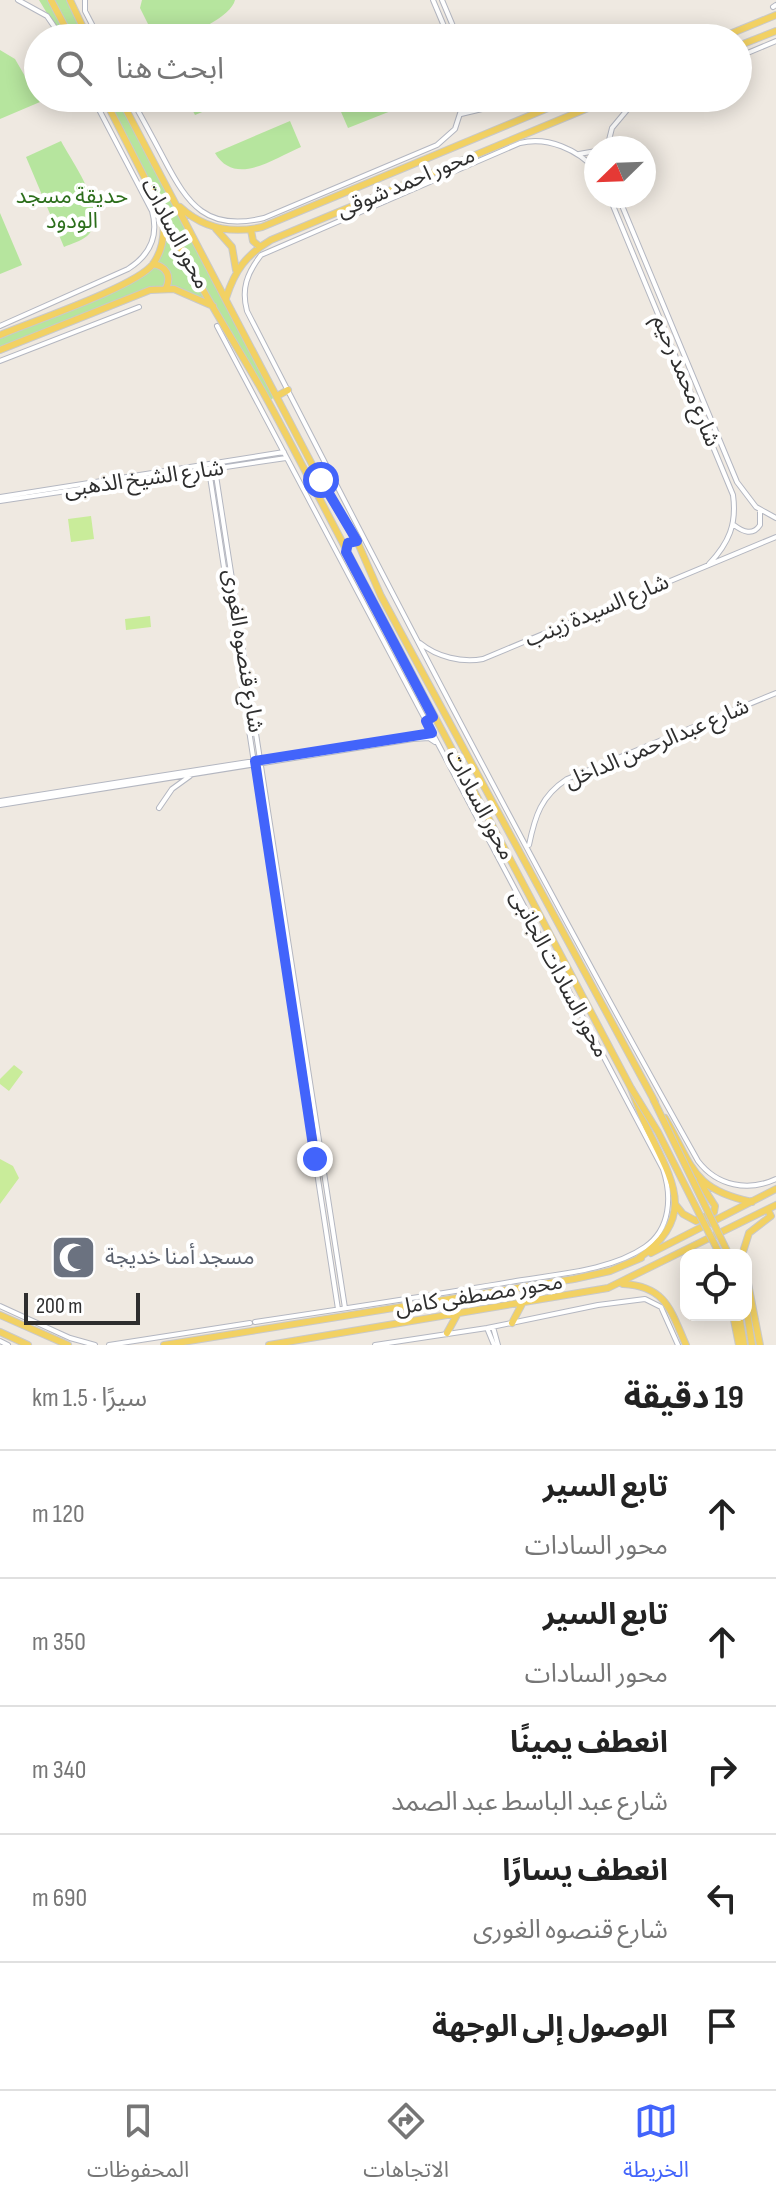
<!DOCTYPE html>
<html lang="ar">
<head>
<meta charset="utf-8">
<style>
  :root { --surface:#fff; --page:#f2f2f2; --text:#222; --muted:#767676; --line:#e0e0e0; --accent:#4264fb }
  body { margin:0; font-family:"Sofia Sans Condensed","Noto Sans Arabic",sans-serif; background:var(--page); color:var(--text); direction:rtl }
  .controls { position:absolute; right:24px; bottom:24px; display:grid; overflow:hidden; border-radius:16px; box-shadow:0 4px 20px #0003 }
  .controls button { width:72px; height:72px; display:grid; place-items:center; padding:0; border:0; border-bottom:2px solid var(--line); background:var(--surface); color:var(--text); font:40px sans-serif }
  .compass { position:absolute; left:584px; top:136px; width:72px; height:72px; border-radius:50%; background:var(--surface); box-shadow:0 4px 20px #0003; rotate:247deg }
  .scale { position:absolute; left:24px; bottom:20px; width:116px; box-sizing:border-box; padding-left:8px; border:4px solid #2e2e2e; border-top:0; font-size:22px; line-height:28px; white-space:nowrap; color:#2e2e2e; -webkit-text-stroke:6px #fff; paint-order:stroke }
  .stop { position:absolute; width:24px; height:24px; margin:-18px; border:6px solid #4264fb; border-radius:50%; background:#fff }
  .stop.end { background:#4264fb; border-color:#fff; box-shadow:0 2px 8px #0008 }
  .list { margin:0; padding:0; list-style:none }
  h2 { display:flex; justify-content:space-between; align-items:center; height:104px; margin:0; padding:0 32px; font-size:34px }
  h2 small { font-size:26px; font-weight:400; color:var(--muted) }
  .list li { display:grid; grid-template-columns:52px 1fr auto; gap:24px; align-items:center; box-sizing:border-box; height:128px; padding:0 32px; border-top:2px solid var(--line) }
  .list b { display:block; font-size:30px; white-space:nowrap }
  .list p { margin:0; font-size:26px; white-space:nowrap; color:var(--muted) }
  .list em { font-size:26px; font-style:normal; color:var(--muted) }
  .icon { flex:none; width:44px; height:44px; fill:none; stroke:currentColor; stroke-width:2; stroke-linecap:round; stroke-linejoin:round }
  .map { position:relative; flex:none; width:776px; height:1345px; overflow:hidden; direction:ltr }
  .search { position:absolute; background:var(--surface); box-shadow:0 4px 20px #0003; left:24px; right:24px; top:24px; height:88px; display:flex; align-items:center; gap:20px; box-sizing:border-box; padding:0 28px; border-radius:44px; color:var(--muted); font-size:30px }
  .sheet { height:744px; background:var(--surface) }
  nav { display:flex; justify-content:space-around; align-items:center; box-sizing:border-box; height:112px; border-top:2px solid var(--line); background:var(--surface); font-size:22px; color:var(--muted) }
  nav a { display:grid; justify-items:center; gap:4px }
  nav .on { color:var(--accent) }
  .map>svg:first-child { display:block }
  .green { fill:#b6e59e }
  .pitch { fill:#c9ec9a }
  .lines { fill:none; stroke-linecap:round; stroke-linejoin:round }
  .minor-casing { stroke:#b4b7c1; stroke-width:6 }
  .major-casing { stroke:#c9c9c9; stroke-width:8 }
  .minor { stroke:#fff; stroke-width:4 }
  .major { stroke:#f2d163; stroke-width:6 }
  .major-bridge-casing { stroke:#c9c9c9; stroke-width:8; stroke-linecap:butt }
  .major-bridge { stroke:#f2d163; stroke-width:6 }
  .route { stroke:#4264fb; stroke-width:10 }
  .labels { text-anchor:middle; dominant-baseline:central; stroke-width:8; stroke-linejoin:round; paint-order:stroke }
  .street-label { font-size:22px; fill:#2e2e2e; stroke:#fff }
  .park-label { font-size:22px; fill:#2c6e1b; stroke:#fff }
  .worship-label { font-size:22px; fill:#5b616d; stroke:#fff; text-anchor:start }
</style>
</head>
<body>
<div class="map">
<svg width="776" height="1345" viewBox="0 0 776 1345">
  <rect width="100%" height="100%" fill="#efe9e1"/>
  <path class="green" d="M39,0H70L89,38H62Z
    M142,0H235C231,17 192,34 175,38C169,39 161,38 155,38L140,8Z
    M0,50L15,59L40,102L0,119Z
    M104,98H120L277,396L268,401L214,306L174,289L150,290L0,350V335L116,287L150,267L161,247L163,208Z
    M186,98H236L195,115Z
    M335,98H409L401,107L348,128Z
    M290,121L301,147C273,159 235,187 215,153Z
    M61,141C73,164 111,214 87,236C81,241 71,244 64,247L26,157Z
    M0,213L22,265L0,274Z"/>
  <path class="pitch" d="M91,516L94,539L71,542L68,519Z
    M150,616L151,627L126,630L125,619Z
    M14,1065L23,1072L9,1091L0,1084V1079Z
    M0,1159L13,1166L19,1178L0,1204Z"/>
  <g class="lines">
    <defs>
      <path id="minor" d="M18,0L47,16L62,38
        M85,0V11L99,38
        M433,0L449,38
        M442,0L458,38
        M773,7L776,5
        M738,57L776,41
        M131,98C142,118 153,138 164,159C188,205 207,232 264,218L437,145L455,129L465,98
        M461,114L482,109L501,98L516,104L539,103
        M607,148L612,128L637,98
        M579,154L596,151
        M596,170C578,150 548,136 520,143L261,255C247,273 241,289 247,311C393,596 541,881 698,1161C717,1186 748,1192 776,1179
        M609,196L733,495C737,524 729,543 709,564
        M618,196L737,482L756,507L776,518
        M0,326L128,269C150,255 159,236 152,211L93,98
        M217,326L663,1169C672,1196 671,1229 645,1247C610,1271 557,1274 516,1281C429,1296 342,1309 255,1322
        M0,361L139,307
        M215,469L345,1308
        M209,470L338,1309
        M0,497L284,452
        M0,501L286,458
        M734,525C743,532 753,536 760,525V510
        M420,643C437,657 462,663 483,659L776,537
        M0,801L432,733
        M0,805L413,739L429,738L435,742
        M159,808L172,789L190,776
        M529,845C535,816 541,796 567,779L776,693
        M0,1306L70,1338L95,1345
        M493,1327L498,1345
        M487,1328L494,1345
        M0,1341L8,1345
        M109,1345L250,1323
        M375,1345L487,1328L598,1305L645,1299L661,1307L678,1345"/>
      <path id="major" d="M51,0L71,38
        M70,0L88,38
        M720,38L776,15
        M738,46L776,31
        M104,98C131,150 157,203 184,255C208,302 237,346 263,392C300,459 334,528 371,596L631,1088C636,1101 641,1115 647,1128C671,1178 699,1217 639,1258
        M120,98L327,493L354,534L381,596L655,1102
        M180,207C204,229 231,234 262,227L572,98
        M216,229L232,247L236,270
        M251,230L253,241L260,247
        M153,264C166,266 172,276 166,288
        M226,298C235,270 246,255 271,240L612,98
        M0,335C31,322 137,286 153,264C163,250 165,233 163,216
        M0,350L150,290L174,289L213,306
        M277,396L288,390
        M665,1118C693,1166 691,1189 752,1202
        M675,1204L683,1214L696,1221L714,1212L715,1206L699,1181
        M651,1253L776,1189
        M742,1255L749,1233L771,1216L768,1210
        M746,1273L760,1345
        M623,1284C666,1286 671,1311 686,1345
        M746,1306L752,1345
        M0,1315L68,1345
        M733,1315L739,1345
        M739,1315L744,1345
        M512,1323L522,1304
        M0,1332L28,1345
        M447,1333L458,1313
        M164,1345L574,1279L610,1271L641,1258
        M269,1345L608,1288L776,1205"/>
    </defs>
    <use href="#minor" class="minor-casing"/>
    <use href="#major" class="major-casing"/>
    <use href="#minor" class="minor"/>
    <use href="#major" class="major"/>
    <defs>
      <path id="major-bridge" d="M631,1088L658,1132L720,1255
        M653,1099L729,1255"/>
    </defs>
    <use href="#major-bridge" class="major-bridge-casing"/>
    <use href="#major-bridge" class="major-bridge"/>
  </g>
  <g class="lines">
    <path class="route" d="M315,1159L255,761L432,733L426,721L433,717L346,552L348,543L357,541L321,480"/>
  </g>
  <defs>
    <symbol id="mosque-square" viewBox="-11 -11 22 22"><rect x="-9" y="-9" width="18" height="18" rx="4" fill="#6b7280" stroke="#fff"/><path d="M3.5-4.9A6 6 0 1 0 3.5 4.9A5 5 0 1 1 3.5-4.9Z" fill="#fff"/></symbol>
  </defs>
  <g fill-rule="evenodd">
    <use href="#mosque-square" x="48" y="1232" width="51" height="51"/>
  </g>
  <g class="labels">
    <g class="street-label">
      <text transform="translate(406 183) rotate(-23)">محور احمد شوقى</text>
      <text transform="translate(175 234) rotate(62)">محور السادات</text>
      <text transform="translate(686 381) rotate(67)">شارع محمد رحيم</text>
      <text transform="translate(144 479) rotate(-8)">شارع الشيخ الذهبى</text>
      <text transform="translate(597 611) rotate(-23)">شارع السيدة زينب</text>
      <text transform="translate(243 651) rotate(81)">شارع قنصوه الغورى</text>
      <text transform="translate(657 744) rotate(-23)">شارع عبدالرحمن الداخل</text>
      <text transform="translate(480 805) rotate(62)">محور السادات</text>
      <text transform="translate(559 974) rotate(62)">محور السادات الجانبى</text>
      <text transform="translate(479 1295) rotate(-9)">محور مصطفى كامل</text>
    </g>
    <g class="park-label">
      <text x="72" y="196">حديقة مسجد<tspan x="72" dy="25">الودود</tspan></text>
    </g>
    <g class="worship-label">
      <text x="105" y="1257">مسجد أمنا خديجة</text>
    </g>
  </g>
</svg>
<div class="controls">
<button><svg class="icon" aria-label="locate" viewBox="0 0 24 24"><circle cx="12" cy="12" r="6"/><path d="M12 2v4M12 18v4M2 12h4M18 12h4"/></svg></button>
</div>
<svg class="compass" viewBox="-18 -18 36 36"><path d="M0-13l5 13h-10z" fill="#e53935"/><path d="M0 13l5-13h-10z" fill="#767676"/></svg>
<div class="scale">200 m</div>
<div class="stop" style="left:321px;top:480px"></div>
<div class="stop end" style="left:315px;top:1159px"></div>
<div class="search"><svg class="icon" aria-label="search" viewBox="0 0 24 24"><circle cx="10" cy="10" r="6"/><path d="M15 15l6 6"/></svg>ابحث هنا</div>
</div>
<section class="sheet">
<h2>19 دقيقة<small>سيرًا · 1.5 km</small></h2>
<ul class="list">
<li><svg class="icon" aria-label="ahead" viewBox="0 0 24 24"><path d="M12 20V5M6 11l6-6 6 6"/></svg><div><b>تابع السير</b><p>محور السادات</p></div><em>120 m</em></li>
<li><svg class="icon" aria-label="ahead" viewBox="0 0 24 24"><path d="M12 20V5M6 11l6-6 6 6"/></svg><div><b>تابع السير</b><p>محور السادات</p></div><em>350 m</em></li>
<li><svg class="icon" aria-label="right" viewBox="0 0 24 24"><path d="M7 20v-9h11M14 6l5 5-5 5"/></svg><div><b>انعطف يمينًا</b><p>شارع عبد الباسط عبد الصمد</p></div><em>340 m</em></li>
<li><svg class="icon" aria-label="left" viewBox="0 0 24 24"><path d="M17 20v-9H6M10 6l-5 5 5 5"/></svg><div><b>انعطف يسارًا</b><p>شارع قنصوه الغورى</p></div><em>690 m</em></li>
<li><svg class="icon" aria-label="arrive" viewBox="0 0 24 24"><path d="M6 21V4h12l-3 4 3 4H6"/></svg><div><b>الوصول إلى الوجهة</b></div></li>
</ul>
</section>
<nav>
<a class="on"><svg class="icon" aria-label="map" viewBox="0 0 24 24"><path d="M3 6l6-2 6 2 6-2v14l-6 2-6-2-6 2zM9 4v14M15 6v14"/></svg>الخريطة</a>
<a><svg class="icon" aria-label="directions" viewBox="0 0 24 24"><path d="M12 3l9 9-9 9-9-9zM9 14v-3h6M13 9l2 2-2 2"/></svg>الاتجاهات</a>
<a><svg class="icon" aria-label="saved" viewBox="0 0 24 24"><path d="M7 4h10v16l-5-4-5 4z"/></svg>المحفوظات</a>
</nav>
</body>
</html>
